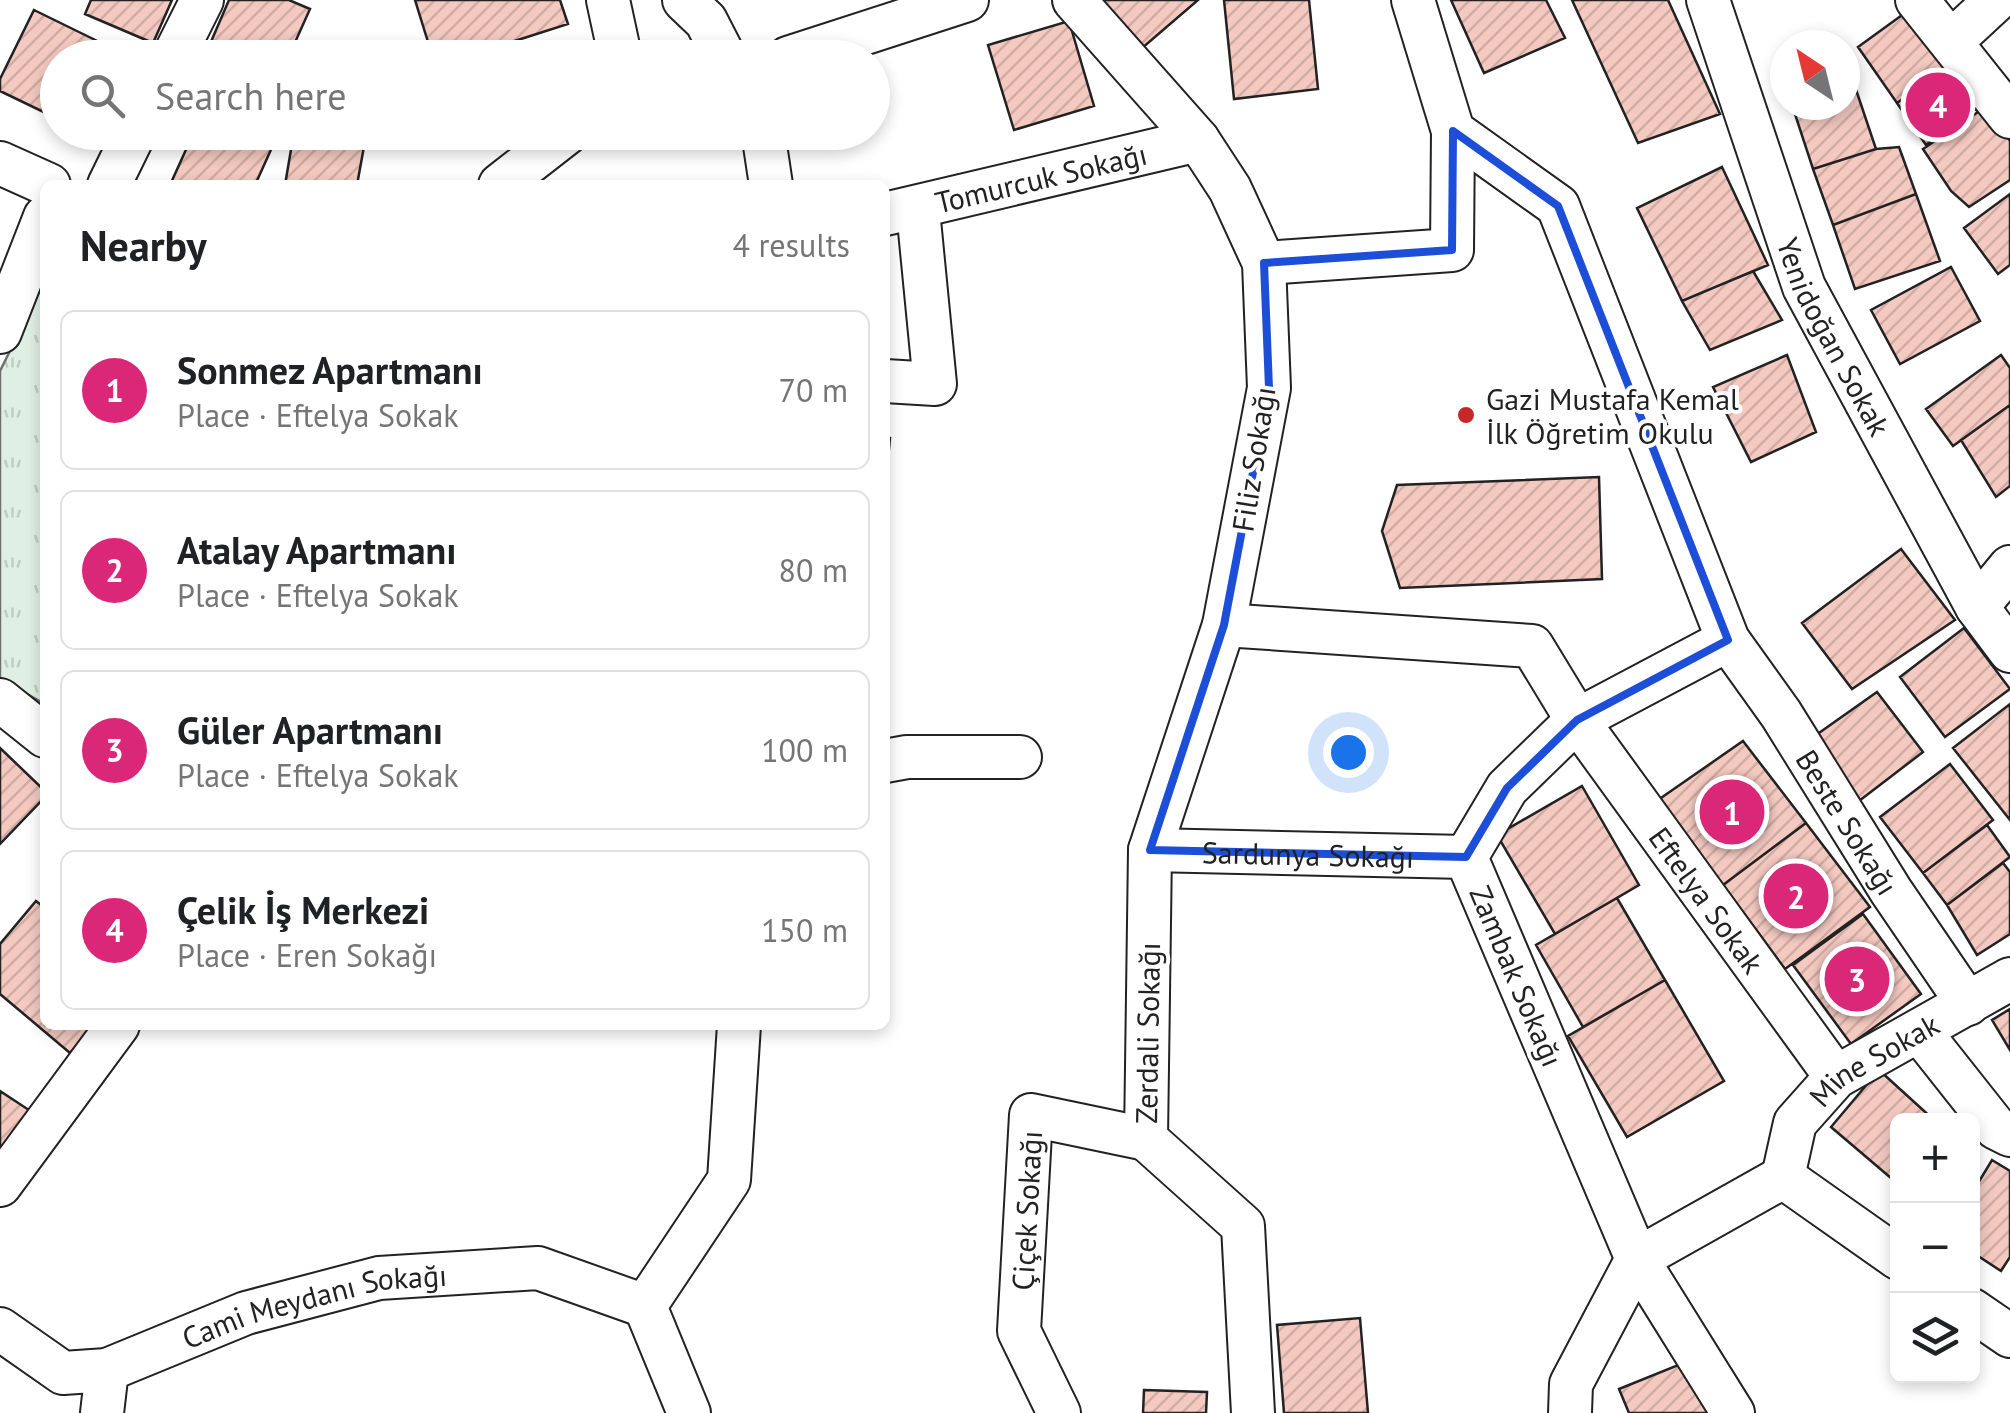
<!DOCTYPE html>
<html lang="en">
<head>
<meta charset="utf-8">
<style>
  :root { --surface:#fff; --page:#f6f6f6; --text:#202124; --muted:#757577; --line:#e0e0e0; --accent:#db2777 }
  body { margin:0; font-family:"PT Sans",sans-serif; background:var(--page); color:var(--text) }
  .controls { position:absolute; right:30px; bottom:30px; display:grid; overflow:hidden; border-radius:15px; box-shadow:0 5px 15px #0003 }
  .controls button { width:90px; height:90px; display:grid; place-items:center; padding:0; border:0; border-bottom:2px solid var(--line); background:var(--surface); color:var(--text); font:50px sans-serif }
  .compass { position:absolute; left:1770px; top:30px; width:90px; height:90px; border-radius:50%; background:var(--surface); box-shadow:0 5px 15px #0003; rotate:325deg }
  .you { position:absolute; left:1348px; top:752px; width:35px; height:35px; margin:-25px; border:8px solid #fff; border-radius:50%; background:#1a73e8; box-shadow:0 0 0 15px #1a73e833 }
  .badge { display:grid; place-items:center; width:65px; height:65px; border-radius:50%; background:var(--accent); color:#fff; font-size:32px; font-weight:700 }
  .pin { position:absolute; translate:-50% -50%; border:5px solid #fff; box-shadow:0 2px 10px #0006 }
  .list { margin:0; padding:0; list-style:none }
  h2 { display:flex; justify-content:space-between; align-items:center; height:130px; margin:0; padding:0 40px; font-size:42px }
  h2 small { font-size:32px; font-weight:400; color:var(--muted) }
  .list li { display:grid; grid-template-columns:65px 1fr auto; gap:30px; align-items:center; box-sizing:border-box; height:160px; margin:0 20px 20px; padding:0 20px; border:2px solid var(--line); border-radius:15px }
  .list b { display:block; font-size:38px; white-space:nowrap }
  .list p { margin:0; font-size:32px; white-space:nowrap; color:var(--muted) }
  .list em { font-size:32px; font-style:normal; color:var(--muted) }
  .icon { flex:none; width:55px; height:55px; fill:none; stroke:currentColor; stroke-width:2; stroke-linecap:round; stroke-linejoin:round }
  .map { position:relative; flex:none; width:2010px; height:1413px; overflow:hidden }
  .search { position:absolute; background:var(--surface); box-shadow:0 5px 15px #0003; left:40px; top:40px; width:850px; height:110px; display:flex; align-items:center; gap:25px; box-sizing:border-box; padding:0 35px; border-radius:55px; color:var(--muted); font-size:38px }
  .panel { position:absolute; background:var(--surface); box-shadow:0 5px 15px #0003; left:40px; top:180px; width:850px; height:850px; border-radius:15px }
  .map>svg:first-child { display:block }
  .park { fill:url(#park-tufts); stroke:#6f6f6f; stroke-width:2.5 }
  .building { fill:url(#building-hatch); stroke:#222; stroke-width:2.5 }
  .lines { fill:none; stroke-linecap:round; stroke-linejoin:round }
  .minor-casing { stroke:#222; stroke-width:46 }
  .minor { stroke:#fff; stroke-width:42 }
  .marked { fill:none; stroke:#1d4ed8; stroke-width:8; stroke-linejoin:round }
  .poi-dot { fill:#c62828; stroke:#fff; stroke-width:4 }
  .labels { text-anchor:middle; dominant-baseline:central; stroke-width:8; stroke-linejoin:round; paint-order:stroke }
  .street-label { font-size:30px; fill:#222; stroke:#fff }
  .poi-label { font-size:30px; fill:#222; stroke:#fff; text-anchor:start }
</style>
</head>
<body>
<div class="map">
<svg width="2010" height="1413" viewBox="0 0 2010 1413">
  <defs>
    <pattern id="park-tufts" width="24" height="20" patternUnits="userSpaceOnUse" patternTransform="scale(2.5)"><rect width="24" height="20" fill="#e0efe3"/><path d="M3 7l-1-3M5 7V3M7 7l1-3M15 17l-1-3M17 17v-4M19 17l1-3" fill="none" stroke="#c0cdc2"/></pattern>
    <pattern id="building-hatch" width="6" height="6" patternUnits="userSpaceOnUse" patternTransform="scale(2.5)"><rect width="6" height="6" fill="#f3c9c0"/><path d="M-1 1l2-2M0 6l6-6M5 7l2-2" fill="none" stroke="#d0aca5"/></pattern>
  </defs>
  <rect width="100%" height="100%" fill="#fff"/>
  <path class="park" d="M45,280V704L0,679V371Z"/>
  <path class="building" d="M91,0H172L153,43L85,14Z
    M229,0H289L310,9L288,58H204Z
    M415,0H560L568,24L461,58H433Z
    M1086,0H1198L1134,55Z
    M1224,0H1309L1318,89L1234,99Z
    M1451,0H1546L1565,38L1484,73Z
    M1572,0H1668L1720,114L1638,143Z
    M34,10L132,58H58V119L0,91V79Z
    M1909,10L1950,65L1897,103L1858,47Z
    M1069,21L1094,106L1014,130L988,45Z
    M1845,57L1876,149L1813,169L1792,105H1845Z
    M1785,59V85L1777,61Z
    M1950,65L1980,106L1926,145L1897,103Z
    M1987,106L2010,141V180L1969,207L1951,191L1923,149Z
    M84,132H128L120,150Z
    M194,132H279L255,185H170Z
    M294,132L365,141L357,185H285Z
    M1899,147L1916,194L1833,225L1813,169L1876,149Z
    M1722,167L1768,265L1682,301L1637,208Z
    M1916,194L1940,261L1855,289L1833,225Z
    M2010,194V265L1998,274L1964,228Z
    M1951,267L1980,321L1900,364L1871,310Z
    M1753,271L1782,320L1710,350L1682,301Z
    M1787,355L1816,432L1751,462L1713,387Z
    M2001,355L2010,368V405L1953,446L1926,409Z
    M2010,405V486L1996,497L1961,440Z
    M885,437L890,438L885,492Z
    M1599,477L1602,579L1400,588L1382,531L1397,485Z
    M1901,549L1955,620L1852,689L1802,623Z
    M1964,628L2010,689L1945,737L1900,677Z
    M1877,692L1923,752L1859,801L1809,740Z
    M2010,704V820L1953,748Z
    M1743,741L1806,823L1723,885L1658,800Z
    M0,748L45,791V797L0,844Z
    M1950,764L1993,820L1923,873L1880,817Z
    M1582,786L1639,885L1555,934L1497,835Z
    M1806,823L1870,907L1785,969L1723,885Z
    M1987,825L2010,857L1947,905L1923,873Z
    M2003,863L2010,872V934L1977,955L1947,905Z
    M1617,898L1665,980L1583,1027L1536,945Z
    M36,901L45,908V1025H94L70,1053L0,994V944Z
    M1863,914L1921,994L1851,1044L1793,965Z
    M1665,980L1724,1081L1627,1137L1568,1036Z
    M2010,1009V1050L1992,1020Z
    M1879,1070L1934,1120H1898V1184L1831,1127Z
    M0,1091L29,1110L0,1155Z
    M1992,1160L2010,1171V1257L2001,1271L1972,1252V1193Z
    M1360,1318L1368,1413H1284L1277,1325Z
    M1688,1361L1710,1413H1629L1619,1389Z
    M1144,1390L1207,1392L1206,1413H1143Z"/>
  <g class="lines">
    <defs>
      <g id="minor">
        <path d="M608,0L619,51L615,58"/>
        <path d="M684,0L706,21L725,58"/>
        <path d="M1074,0L1198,140L1230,189L1264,263L1269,388L1224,625L1150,850L1146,1139L1243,1226L1253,1413"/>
        <path id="s1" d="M1413,0L1453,131L1558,206L1728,640L1781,714L1891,891L1968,1004"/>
        <path id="s2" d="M1708,0L1804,287L1977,607L2010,651"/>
        <path d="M1917,0L2010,117"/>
        <path d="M1952,41L1996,0"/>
        <path d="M173,58L202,0"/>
        <path d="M788,58L967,0"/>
        <path d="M763,132L771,185"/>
        <path d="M0,163L49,185"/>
        <path d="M109,185L135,132"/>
        <path d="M500,185L568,132"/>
        <path id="s3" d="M885,214L1198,140"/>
        <path d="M1264,263L1452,250L1453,131"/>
        <path d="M0,332L45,217"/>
        <path d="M885,381L935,384L918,210"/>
        <path d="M1977,607L2010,567"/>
        <path d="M1224,625L1532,646L1577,720L1728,640"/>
        <path d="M0,700L45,736"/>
        <path d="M885,761L907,757H1020"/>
        <path id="s4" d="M1150,850L1466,857"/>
        <path d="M1920,1032L1996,1128L2010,1135"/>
        <path id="s5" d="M1783,1177L1795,1123L1836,1077L2010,979"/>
        <path d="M1783,1177L1898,1258"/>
        <path d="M0,1185L118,1025"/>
        <path d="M1637,1259L1783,1177"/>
        <path d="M1972,1310L2010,1336"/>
        <path id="s6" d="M0,1329L63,1373L107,1370L246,1313L379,1278L538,1268L645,1306"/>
        <path d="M102,1413L107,1370"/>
        <path d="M689,1413L645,1306L729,1180L739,1025"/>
        <path id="s7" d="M1059,1413L1019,1331L1031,1115L1146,1139"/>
        <path d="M1570,1413L1571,1384L1637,1259"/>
        <path id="s8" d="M1733,1413L1637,1259L1466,857L1507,788L1577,720L1836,1077"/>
      </g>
    </defs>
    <use href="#minor" class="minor-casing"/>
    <use href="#minor" class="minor"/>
  </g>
  <path class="marked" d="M1453,131L1558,206L1728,640L1577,720L1507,788L1466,857L1150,850L1224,625L1269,388L1264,263L1452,250Z"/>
  <circle class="poi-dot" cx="1466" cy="415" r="10"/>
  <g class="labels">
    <g class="street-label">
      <text stroke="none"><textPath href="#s3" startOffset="160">Tomurcuk Sokağı</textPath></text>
      <text stroke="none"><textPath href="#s2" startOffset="360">Yenidoğan Sokak</textPath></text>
      <text transform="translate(1253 459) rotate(-81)">Filiz Sokağı</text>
      <text stroke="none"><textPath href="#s1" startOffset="950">Beste Sokağı</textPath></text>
      <text stroke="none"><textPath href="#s4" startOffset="158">Sardunya Sokağı</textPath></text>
      <text stroke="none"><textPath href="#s8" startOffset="1018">Eftelya Sokak</textPath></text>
      <text transform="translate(1517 976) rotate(67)">Zambak Sokağı</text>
      <text transform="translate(1147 1033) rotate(-89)">Zerdali Sokağı</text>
      <text stroke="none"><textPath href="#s5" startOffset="158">Mine Sokak</textPath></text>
      <text stroke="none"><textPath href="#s7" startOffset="212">Çiçek Sokağı</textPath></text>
      <text stroke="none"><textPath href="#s6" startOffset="340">Cami Meydanı Sokağı</textPath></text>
    </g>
    <g class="poi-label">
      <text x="1486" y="398">Gazi Mustafa Kemal<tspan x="1486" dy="34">İlk Öğretim Okulu</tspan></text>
    </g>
  </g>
</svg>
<div class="controls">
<button>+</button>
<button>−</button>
<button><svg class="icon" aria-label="layers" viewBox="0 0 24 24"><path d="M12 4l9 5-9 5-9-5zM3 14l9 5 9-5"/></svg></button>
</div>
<svg class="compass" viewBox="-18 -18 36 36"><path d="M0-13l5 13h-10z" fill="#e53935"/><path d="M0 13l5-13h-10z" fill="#757577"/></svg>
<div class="you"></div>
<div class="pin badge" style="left:1732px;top:812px">1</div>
<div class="pin badge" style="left:1796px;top:896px">2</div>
<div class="pin badge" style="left:1857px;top:979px">3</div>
<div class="pin badge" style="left:1938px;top:105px">4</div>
<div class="search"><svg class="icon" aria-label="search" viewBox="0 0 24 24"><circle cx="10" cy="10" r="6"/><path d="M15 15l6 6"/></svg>Search here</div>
<section class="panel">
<h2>Nearby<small>4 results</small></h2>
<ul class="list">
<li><span class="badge">1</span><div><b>Sonmez Apartmanı</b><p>Place · Eftelya Sokak</p></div><em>70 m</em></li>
<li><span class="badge">2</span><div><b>Atalay Apartmanı</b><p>Place · Eftelya Sokak</p></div><em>80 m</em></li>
<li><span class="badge">3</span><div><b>Güler Apartmanı</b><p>Place · Eftelya Sokak</p></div><em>100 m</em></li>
<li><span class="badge">4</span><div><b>Çelik İş Merkezi</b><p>Place · Eren Sokağı</p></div><em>150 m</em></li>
</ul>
</section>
</div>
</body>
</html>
